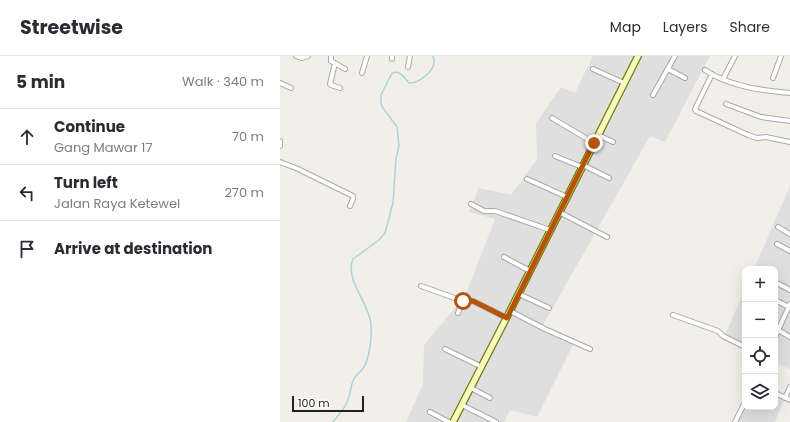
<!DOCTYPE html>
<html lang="en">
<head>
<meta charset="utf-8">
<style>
  :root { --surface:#fff; --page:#f7f7f7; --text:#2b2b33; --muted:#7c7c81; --line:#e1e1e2 }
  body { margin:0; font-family:Poppins,sans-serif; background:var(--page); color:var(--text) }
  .controls { position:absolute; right:12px; bottom:12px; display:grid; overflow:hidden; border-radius:8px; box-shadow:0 4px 16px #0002 }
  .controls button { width:36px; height:36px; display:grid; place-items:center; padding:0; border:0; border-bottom:1px solid var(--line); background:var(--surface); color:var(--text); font:20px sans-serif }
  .scale { position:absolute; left:12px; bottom:10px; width:72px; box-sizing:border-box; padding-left:4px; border:2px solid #222; border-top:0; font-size:11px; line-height:14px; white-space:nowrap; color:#222; -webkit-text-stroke:3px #fff; paint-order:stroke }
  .stop { position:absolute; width:12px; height:12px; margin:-9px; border:3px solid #b45309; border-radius:50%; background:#fff }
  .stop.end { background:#b45309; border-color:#fff; box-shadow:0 1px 4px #0008 }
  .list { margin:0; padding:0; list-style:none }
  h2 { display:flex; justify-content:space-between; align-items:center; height:52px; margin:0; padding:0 16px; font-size:17px }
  h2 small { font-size:13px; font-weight:400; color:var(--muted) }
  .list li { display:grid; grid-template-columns:26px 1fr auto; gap:12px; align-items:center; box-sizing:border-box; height:56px; padding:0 16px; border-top:1px solid var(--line) }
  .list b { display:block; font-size:15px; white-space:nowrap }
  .list p { margin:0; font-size:13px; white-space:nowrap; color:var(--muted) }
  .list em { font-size:13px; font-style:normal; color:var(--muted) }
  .icon { flex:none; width:22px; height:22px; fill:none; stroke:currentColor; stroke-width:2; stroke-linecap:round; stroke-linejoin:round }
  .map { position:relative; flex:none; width:510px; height:366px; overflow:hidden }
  header { display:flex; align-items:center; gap:24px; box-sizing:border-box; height:56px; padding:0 20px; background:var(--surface); border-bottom:1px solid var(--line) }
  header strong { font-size:19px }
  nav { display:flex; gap:22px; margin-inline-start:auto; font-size:14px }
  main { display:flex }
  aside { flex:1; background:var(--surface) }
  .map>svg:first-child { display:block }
  .residential { fill:#e0dfdf }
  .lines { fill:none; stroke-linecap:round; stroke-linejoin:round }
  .stream { stroke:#aad3df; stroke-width:1.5 }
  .street-casing { stroke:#a9a9a9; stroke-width:6 }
  .secondary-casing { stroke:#707d05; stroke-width:8 }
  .street { stroke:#fff; stroke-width:4 }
  .secondary { stroke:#f7fabf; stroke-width:5.5 }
  .route { stroke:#b45309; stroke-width:5 }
</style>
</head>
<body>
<header>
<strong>Streetwise</strong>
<nav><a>Map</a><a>Layers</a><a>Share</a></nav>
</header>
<main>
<aside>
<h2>5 min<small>Walk · 340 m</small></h2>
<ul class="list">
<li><svg class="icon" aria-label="ahead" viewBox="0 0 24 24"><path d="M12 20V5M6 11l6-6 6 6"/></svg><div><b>Continue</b><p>Gang Mawar 17</p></div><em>70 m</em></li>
<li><svg class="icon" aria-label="left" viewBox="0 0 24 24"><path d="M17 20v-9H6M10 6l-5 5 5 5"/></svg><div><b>Turn left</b><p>Jalan Raya Ketewel</p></div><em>270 m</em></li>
<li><svg class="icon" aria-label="arrive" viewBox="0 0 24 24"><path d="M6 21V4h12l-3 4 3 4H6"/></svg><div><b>Arrive at destination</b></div></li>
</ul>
</aside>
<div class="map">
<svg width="510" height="366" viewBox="0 0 510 366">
  <rect width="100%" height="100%" fill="#f2efe9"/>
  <path class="residential" d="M313,0H430L385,86L370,80L262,271L293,289L257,361L230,354L224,366H126L143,328L144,289L185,240L215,163L189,156L199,132L231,139L257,103L256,67L281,31L295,37Z
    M510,130V313L495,307V213H474Z
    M465,233V294L443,284Z
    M495,340L504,344L495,366H457L465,349V351H495Z"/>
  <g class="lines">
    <path class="stream" d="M53,366C60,357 68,349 70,337C71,333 71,329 73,325C75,319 81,316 84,311C90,301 93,274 90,263C86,244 65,223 73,203L99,184L105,177L113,147L116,103L119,90L117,71L103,52L101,48V39L112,17C120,14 124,21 129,27C137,28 154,16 154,6C155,4 153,2 153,0"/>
    <defs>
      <path id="street" d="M16,0L22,2L28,0
        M51,0V5L65,13
        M112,3V0
        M55,7L50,28L51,29L60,32
        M128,11L130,0
        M313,13L344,27
        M388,13L405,22
        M425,14C448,30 483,35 510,37
        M82,17L87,0
        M432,18L415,53L416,55L468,79L477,82L486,81L510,86
        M493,22L501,0
        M443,23L455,0
        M0,27L11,32
        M373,39L395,0
        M446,48L481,61L510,65
        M272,62L314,87
        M318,79L333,86
        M0,85V90
        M275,100L302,111
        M0,106L16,112L73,140V143L70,150
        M303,109L329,122
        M247,123L287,141
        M191,148L204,155H215L270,174
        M279,156L327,181
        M498,171L510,178
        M497,188L510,195
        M224,201L250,215
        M495,226L510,234
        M141,230L183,245H193L227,262
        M239,238L269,252
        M495,244L509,251
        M230,255L265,273L310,293
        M178,257L183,245
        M393,259L438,275L443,280L465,291
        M498,274L510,281
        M495,281L510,248
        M165,293L202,311
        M191,332L210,342
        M495,337L510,344
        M505,342L510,331
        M182,349L216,366
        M150,356L169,366
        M455,366L465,346"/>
      <path id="secondary" d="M173,366L230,255L358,0"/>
    </defs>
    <use href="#street" class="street-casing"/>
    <use href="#secondary" class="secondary-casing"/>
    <use href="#street" class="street"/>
    <use href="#secondary" class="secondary"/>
  </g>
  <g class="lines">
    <path class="route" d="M183,245H193L227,262L314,87"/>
  </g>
</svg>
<div class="controls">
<button>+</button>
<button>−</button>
<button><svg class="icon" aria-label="locate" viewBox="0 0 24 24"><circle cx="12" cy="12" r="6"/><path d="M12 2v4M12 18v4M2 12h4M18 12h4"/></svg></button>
<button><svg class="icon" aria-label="layers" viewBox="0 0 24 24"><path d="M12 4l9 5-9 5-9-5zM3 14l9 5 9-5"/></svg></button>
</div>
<div class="scale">100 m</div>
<div class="stop" style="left:183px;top:245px"></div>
<div class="stop end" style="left:314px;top:87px"></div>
</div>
</main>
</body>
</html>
